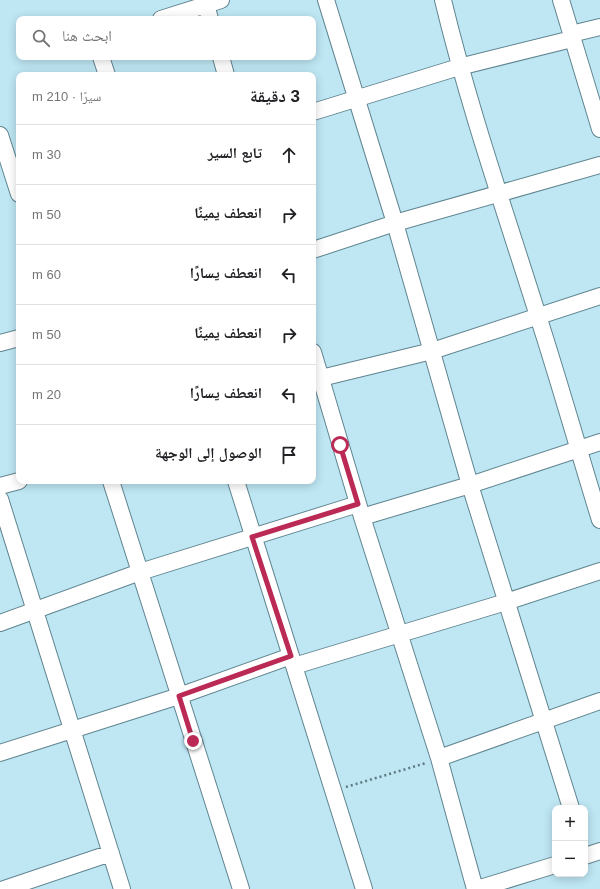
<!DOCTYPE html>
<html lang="ar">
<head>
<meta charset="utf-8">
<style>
  :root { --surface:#fff; --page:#f2f2f2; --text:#202124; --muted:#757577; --line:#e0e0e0 }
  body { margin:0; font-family:Arial,"Noto Naskh Arabic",sans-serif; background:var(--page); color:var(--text); direction:rtl }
  .controls { position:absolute; right:12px; bottom:12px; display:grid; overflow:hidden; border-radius:8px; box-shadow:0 2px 10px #0003 }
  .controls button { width:36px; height:36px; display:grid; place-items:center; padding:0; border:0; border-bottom:1px solid var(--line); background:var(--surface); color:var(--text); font:20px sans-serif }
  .stop { position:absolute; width:12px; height:12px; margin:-9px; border:3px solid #ba2a55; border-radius:50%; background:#fff }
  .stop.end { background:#ba2a55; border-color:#fff; box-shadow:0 1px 4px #0008 }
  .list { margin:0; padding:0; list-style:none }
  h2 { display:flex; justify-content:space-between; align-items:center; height:52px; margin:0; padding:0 16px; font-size:17px }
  h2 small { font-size:13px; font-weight:400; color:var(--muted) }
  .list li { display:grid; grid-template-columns:26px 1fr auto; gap:12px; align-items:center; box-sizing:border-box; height:60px; padding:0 16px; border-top:1px solid var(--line) }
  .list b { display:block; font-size:15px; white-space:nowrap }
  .list em { font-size:13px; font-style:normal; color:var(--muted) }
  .icon { flex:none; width:22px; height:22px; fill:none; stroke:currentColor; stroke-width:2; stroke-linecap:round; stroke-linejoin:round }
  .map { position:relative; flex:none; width:600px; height:889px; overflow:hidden; direction:ltr }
  .search { position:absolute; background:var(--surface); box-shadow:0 2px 10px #0003; left:16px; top:16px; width:300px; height:44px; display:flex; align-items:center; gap:10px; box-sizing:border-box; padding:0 14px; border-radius:8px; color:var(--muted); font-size:15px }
  .panel { position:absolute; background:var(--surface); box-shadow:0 2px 10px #0003; left:16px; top:72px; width:300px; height:412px; border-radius:8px; direction:rtl }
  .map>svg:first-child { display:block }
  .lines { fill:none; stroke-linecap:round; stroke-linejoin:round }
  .minor-casing { stroke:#608590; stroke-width:18 }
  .path { stroke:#5f7a82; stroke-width:2.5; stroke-dasharray:2 3; stroke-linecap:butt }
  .minor { stroke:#fff; stroke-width:16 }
  .route { stroke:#ba2a55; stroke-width:5 }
</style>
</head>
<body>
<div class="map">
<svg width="600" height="889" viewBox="0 0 600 889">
  <rect width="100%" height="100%" fill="#bee6f3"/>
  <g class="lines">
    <defs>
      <path id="minor" d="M326,0L395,223L470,485L571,808
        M443,0C469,108 505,211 538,316C560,384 579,452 600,520
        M561,0L600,129
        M206,5L210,19
        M161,19L221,0
        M571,34L600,27
        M101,57L107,75
        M221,57L226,75
        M313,112L459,67L572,39
        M0,135L19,194
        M313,250L395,223L600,165
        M0,343L19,338
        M313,352L362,517L439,758L475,889
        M321,378L432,351L600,296
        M111,481L241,889
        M236,481L364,889
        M0,486L19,481
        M0,499L122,889
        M362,517L470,485L600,442
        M0,623L140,572L358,504
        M294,666L506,602L600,571
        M0,753L179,696L291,656
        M439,758L600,701
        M585,856L600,851
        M4,889L111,853
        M477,889L555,865"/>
    </defs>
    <use href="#minor" class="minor-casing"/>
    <path class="path" d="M346,787L426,763"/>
    <use href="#minor" class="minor"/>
  </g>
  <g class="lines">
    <path class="route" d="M193,741L179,696L291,656L252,537L358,504L340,445"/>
  </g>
</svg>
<div class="controls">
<button>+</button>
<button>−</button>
</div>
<div class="stop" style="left:340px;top:445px"></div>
<div class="stop end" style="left:193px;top:741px"></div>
<div class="search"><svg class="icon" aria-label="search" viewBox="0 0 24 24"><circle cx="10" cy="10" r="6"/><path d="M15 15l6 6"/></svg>ابحث هنا</div>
<section class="panel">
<h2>3 دقيقة<small>سيرًا · 210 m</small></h2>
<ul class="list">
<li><svg class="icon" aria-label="ahead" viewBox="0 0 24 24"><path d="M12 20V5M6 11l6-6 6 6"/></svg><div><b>تابع السير</b></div><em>30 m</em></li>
<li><svg class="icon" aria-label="right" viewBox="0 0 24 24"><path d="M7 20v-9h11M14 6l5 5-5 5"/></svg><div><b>انعطف يمينًا</b></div><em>50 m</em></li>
<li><svg class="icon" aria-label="left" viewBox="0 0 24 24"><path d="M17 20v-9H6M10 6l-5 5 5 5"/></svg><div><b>انعطف يسارًا</b></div><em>60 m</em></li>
<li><svg class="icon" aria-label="right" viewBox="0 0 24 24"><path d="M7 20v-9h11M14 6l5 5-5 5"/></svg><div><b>انعطف يمينًا</b></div><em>50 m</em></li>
<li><svg class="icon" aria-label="left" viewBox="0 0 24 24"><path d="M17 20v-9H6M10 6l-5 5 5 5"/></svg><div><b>انعطف يسارًا</b></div><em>20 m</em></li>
<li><svg class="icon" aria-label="arrive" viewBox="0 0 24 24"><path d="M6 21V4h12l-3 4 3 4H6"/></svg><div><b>الوصول إلى الوجهة</b></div></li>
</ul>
</section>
</div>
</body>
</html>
